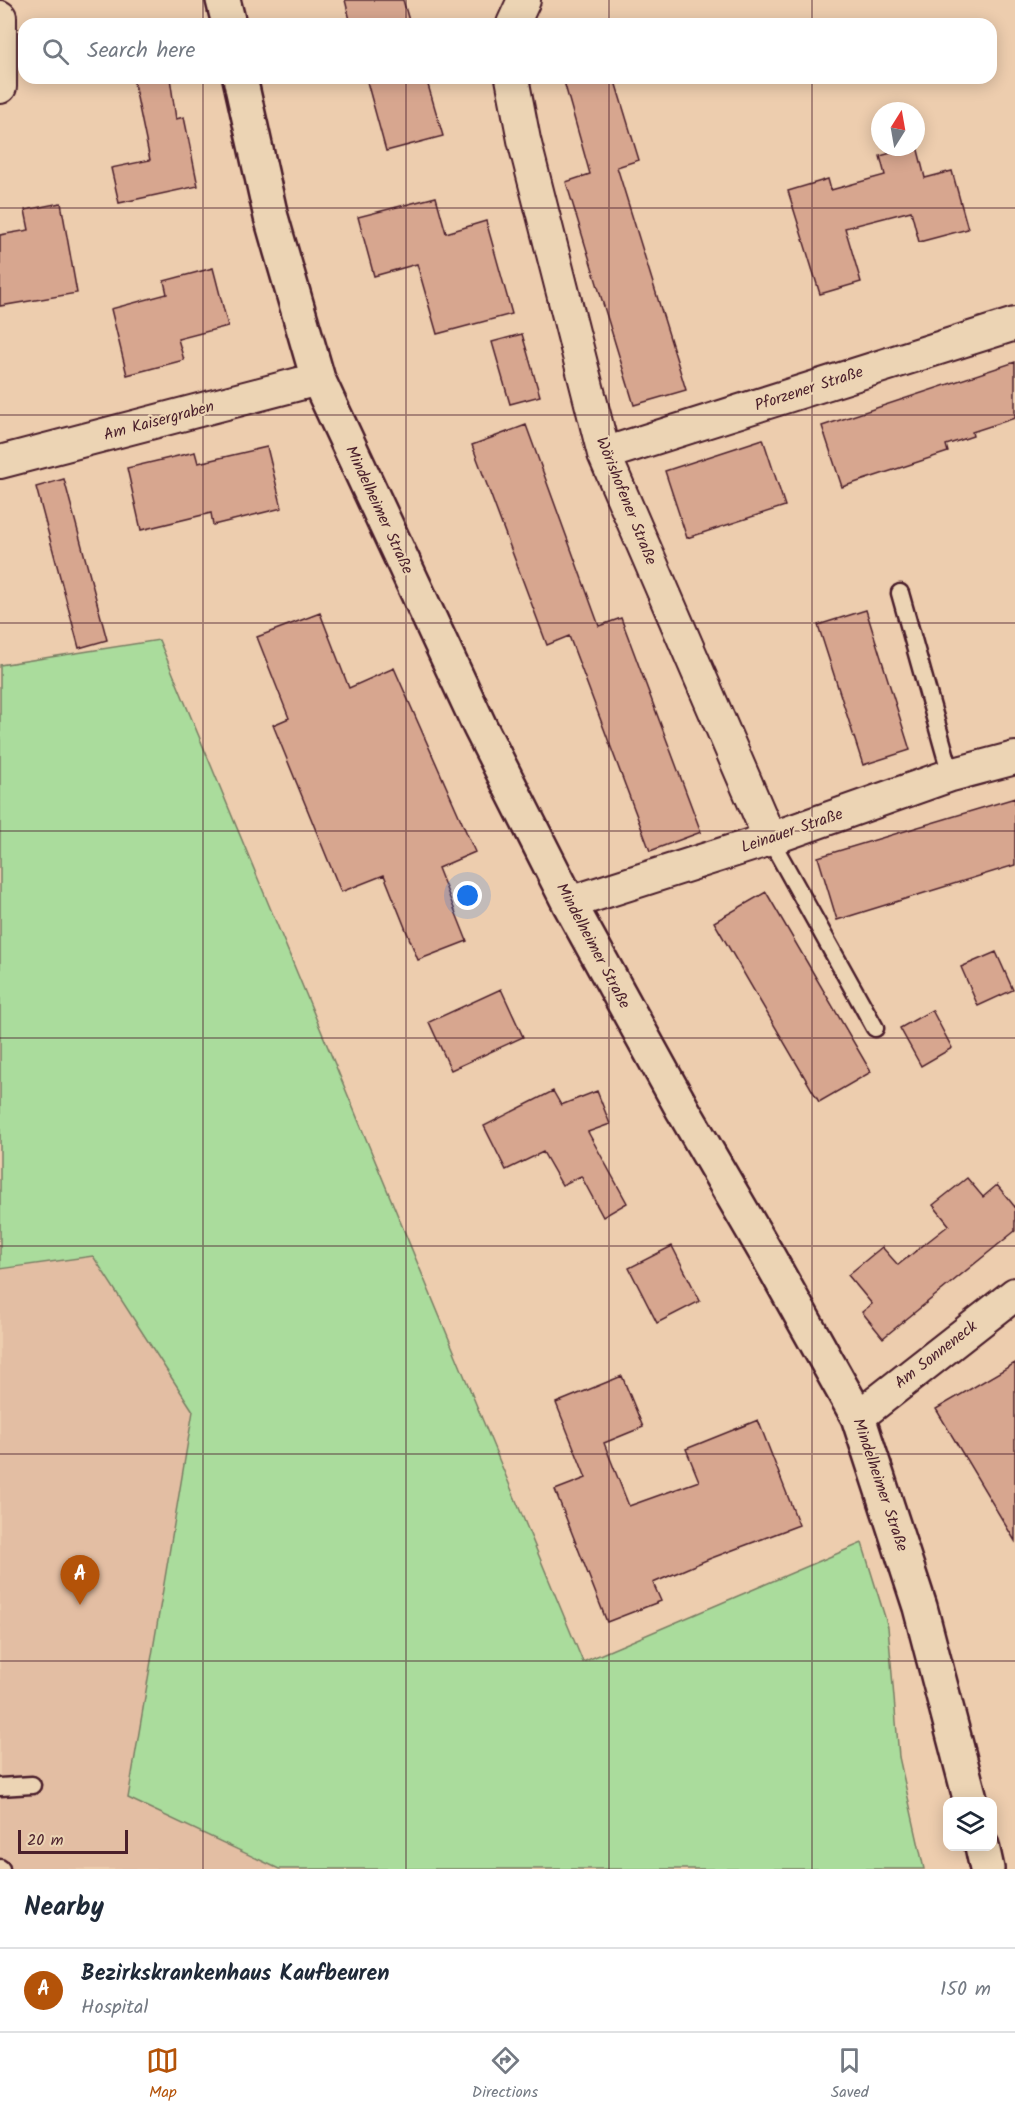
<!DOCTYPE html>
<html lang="en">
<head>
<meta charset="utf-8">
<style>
  :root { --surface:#fff; --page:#f6f6f7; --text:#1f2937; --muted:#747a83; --line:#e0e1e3; --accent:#b45309 }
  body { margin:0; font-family:Kalam,sans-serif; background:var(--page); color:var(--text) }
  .controls { position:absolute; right:18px; bottom:18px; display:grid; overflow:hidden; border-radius:12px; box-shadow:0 3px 15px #0003 }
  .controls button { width:54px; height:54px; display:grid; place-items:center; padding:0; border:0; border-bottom:2px solid var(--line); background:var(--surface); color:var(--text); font:30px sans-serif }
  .compass { position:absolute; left:871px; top:102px; width:54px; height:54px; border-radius:50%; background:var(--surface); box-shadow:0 3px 15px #0003; rotate:11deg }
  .scale { position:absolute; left:18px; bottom:15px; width:110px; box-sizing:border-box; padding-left:6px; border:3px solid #4a1f2b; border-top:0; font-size:16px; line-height:21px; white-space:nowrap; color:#4a1f2b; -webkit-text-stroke:4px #ecd4b4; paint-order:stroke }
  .you { position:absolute; left:468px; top:896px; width:21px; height:21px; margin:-15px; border:4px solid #fff; border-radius:50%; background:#1a73e8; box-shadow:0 0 0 9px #1a73e833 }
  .badge { display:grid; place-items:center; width:39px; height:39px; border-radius:50%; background:var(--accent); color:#fff; font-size:20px; font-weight:700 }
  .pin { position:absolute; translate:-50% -50px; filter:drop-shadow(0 2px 3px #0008) }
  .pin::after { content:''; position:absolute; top:32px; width:21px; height:18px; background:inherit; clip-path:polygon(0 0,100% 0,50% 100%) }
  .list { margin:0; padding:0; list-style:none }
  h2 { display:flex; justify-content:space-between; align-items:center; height:78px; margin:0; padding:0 24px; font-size:26px }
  h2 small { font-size:20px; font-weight:400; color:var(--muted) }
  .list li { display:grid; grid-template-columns:39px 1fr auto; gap:18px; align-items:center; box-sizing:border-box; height:84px; padding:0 24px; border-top:2px solid var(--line) }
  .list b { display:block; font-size:22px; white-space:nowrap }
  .list p { margin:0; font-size:20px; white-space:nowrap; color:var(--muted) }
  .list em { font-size:20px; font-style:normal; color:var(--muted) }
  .icon { flex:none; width:33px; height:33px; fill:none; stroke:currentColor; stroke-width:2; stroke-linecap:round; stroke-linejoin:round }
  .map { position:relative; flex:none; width:1015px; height:1869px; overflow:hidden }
  .search { position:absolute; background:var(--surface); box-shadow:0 3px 15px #0003; left:18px; right:18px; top:18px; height:66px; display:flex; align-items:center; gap:15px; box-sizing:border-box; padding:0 21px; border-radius:18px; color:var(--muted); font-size:22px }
  .sheet { height:162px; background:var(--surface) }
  nav { display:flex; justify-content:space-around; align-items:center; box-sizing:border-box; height:84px; border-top:2px solid var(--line); background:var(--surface); font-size:16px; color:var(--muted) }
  nav a { display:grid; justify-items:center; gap:3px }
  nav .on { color:var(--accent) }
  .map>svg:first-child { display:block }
  .built { fill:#e3bea3 }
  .green { fill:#aadc9c; stroke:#7a7e64; stroke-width:1.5 }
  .building { fill:#d7a68f; stroke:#4a1f2b; stroke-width:1.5 }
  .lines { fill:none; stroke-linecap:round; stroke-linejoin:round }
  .lane-casing { stroke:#4a1f2b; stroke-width:21 }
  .street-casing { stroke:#4a1f2b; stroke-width:36 }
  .primary-casing { stroke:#4a1f2b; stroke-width:38 }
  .lane { stroke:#ecd4b4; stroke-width:16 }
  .street { stroke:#ecd4b4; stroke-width:32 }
  .primary { stroke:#ecd4b4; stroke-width:33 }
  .grid { fill:none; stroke:#4a1f2b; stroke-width:1.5; stroke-opacity:0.55 }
  .labels { text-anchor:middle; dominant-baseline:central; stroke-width:4.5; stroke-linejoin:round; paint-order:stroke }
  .street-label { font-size:16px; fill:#4a1f2b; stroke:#ecd4b4 }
</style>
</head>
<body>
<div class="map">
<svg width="1015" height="1869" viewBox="0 0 1015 1869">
  <rect width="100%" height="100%" fill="#edcdae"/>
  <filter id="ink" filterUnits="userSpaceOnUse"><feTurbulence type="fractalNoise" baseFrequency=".0167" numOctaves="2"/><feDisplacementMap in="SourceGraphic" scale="12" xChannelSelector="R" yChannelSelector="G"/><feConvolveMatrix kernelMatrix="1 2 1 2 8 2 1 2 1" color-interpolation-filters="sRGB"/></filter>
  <g filter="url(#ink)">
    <path class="built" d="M93,1255L193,1411L128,1798L279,1869H0V1269Z"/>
    <path class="green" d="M159,640L583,1662L862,1543L888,1627L899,1757L924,1869H279L128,1798L193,1411L93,1256L0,1269V665Z"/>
    <path class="building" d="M345,0H403L410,24H351Z
      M133,78H170L176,119L184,117L198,186L119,203L111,168L150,160Z
      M366,78H426L443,136L386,151Z
      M563,78H614L639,160L617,167L686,390L634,405L566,182L590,174Z
      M917,146L925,178L952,171L968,229L919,242L911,211L845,228L861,282L820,294L788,191L828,179L831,190L885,175L880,156Z
      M436,197L446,233L486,221L512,314L437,334L417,264L374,276L358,217Z
      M61,203L77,293L0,306V235L29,230L25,210Z
      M213,268L228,326L178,339L184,360L127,375L111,309L167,294L164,281Z
      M522,334L540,396L510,404L492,342Z
      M1015,362V418L972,432L973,436L946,445L948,452L842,487L822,426Z
      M526,425L599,626L621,618L701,832L650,851L569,636L547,645L472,445Z
      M763,439L785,506L687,538L665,471Z
      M267,447L282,508L213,525L211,513L141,530L127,468L195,452L198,463Z
      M64,479L107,640L79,648L36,487Z
      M866,610L910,750L863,765L818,625Z
      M320,613L349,688L394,668L475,852L438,868L467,941L418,960L384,875L341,892L273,725L289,718L257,637Z
      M1015,798V865L837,920L818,857Z
      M766,892L871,1072L819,1102L714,922Z
      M996,952L1013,990L978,1006L961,967Z
      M501,989L523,1037L451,1070L429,1022Z
      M932,1010L952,1048L921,1066L900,1028Z
      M553,1091L561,1105L597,1091L610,1124L588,1132L627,1203L603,1217L581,1176L562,1185L543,1152L506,1170L484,1126Z
      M967,1178L983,1197L997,1185L1015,1207V1231L883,1338L862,1312L872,1304L848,1275L882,1247L898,1265L949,1225L933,1205Z
      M672,1246L700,1301L657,1323L629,1268Z
      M1015,1363V1541L936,1409Z
      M622,1376L643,1427L604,1443L629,1506L699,1481L686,1449L758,1420L799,1525L709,1559L653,1583L661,1601L607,1622L555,1490L586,1478L556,1403Z"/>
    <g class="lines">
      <defs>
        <path id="lane" d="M900,593L951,775
          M770,839L875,1028
          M0,1787L32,1785
          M0,1868L1,1869"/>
        <path id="street" d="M0,17V87
          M513,24L524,0
          M512,78L524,140L604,454L770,839
          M604,454L1015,324
          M0,462L318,379
          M569,903L770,839L951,775L1015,758
          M858,1417L1015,1294"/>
        <path id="primary" d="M223,0L229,24
          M240,78L271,217L318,379L480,727L569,903L683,1110L769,1258L858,1417L920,1607L971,1802
          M982,1846L987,1869"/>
      </defs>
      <use href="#lane" class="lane-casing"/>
      <use href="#street" class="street-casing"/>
      <use href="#primary" class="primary-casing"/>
      <use href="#lane" class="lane"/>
      <use href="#street" class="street"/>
      <use href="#primary" class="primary"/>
    </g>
  </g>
  <path class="grid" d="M203,0V24M406,0V24M609,0V24M812,0V24M203,78V1869M406,78V1869M609,78V1869M812,78V1869M0,208H1015M0,415H1015M0,623H1015M0,831H1015M0,1038H1015M0,1246H1015M0,1454H1015M0,1661H1015"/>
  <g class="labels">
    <g class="street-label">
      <text transform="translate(809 389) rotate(-18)">Pforzener Straße</text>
      <text transform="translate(159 421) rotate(-15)">Am Kaisergraben</text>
      <text transform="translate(626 501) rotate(68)">Wörishofener Straße</text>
      <text transform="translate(379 510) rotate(65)">Mindelheimer Straße</text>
      <text transform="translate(792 831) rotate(-19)">Leinauer Straße</text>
      <text transform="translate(593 946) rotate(62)">Mindelheimer Straße</text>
      <text transform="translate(936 1355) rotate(-38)">Am Sonneneck</text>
      <text transform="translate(880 1485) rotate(71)">Mindelheimer Straße</text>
    </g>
  </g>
</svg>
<div class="controls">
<button><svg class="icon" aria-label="layers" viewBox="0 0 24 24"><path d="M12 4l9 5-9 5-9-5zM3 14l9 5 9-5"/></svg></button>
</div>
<svg class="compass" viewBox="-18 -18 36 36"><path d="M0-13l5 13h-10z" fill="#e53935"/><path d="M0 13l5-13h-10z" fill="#747a83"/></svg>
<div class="scale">20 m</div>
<div class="you"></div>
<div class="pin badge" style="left:80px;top:1605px">A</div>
<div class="search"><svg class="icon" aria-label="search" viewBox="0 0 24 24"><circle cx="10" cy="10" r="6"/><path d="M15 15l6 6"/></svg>Search here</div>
</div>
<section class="sheet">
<h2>Nearby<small></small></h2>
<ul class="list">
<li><span class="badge">A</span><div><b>Bezirkskrankenhaus Kaufbeuren</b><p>Hospital</p></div><em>150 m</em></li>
</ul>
</section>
<nav>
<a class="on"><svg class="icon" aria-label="map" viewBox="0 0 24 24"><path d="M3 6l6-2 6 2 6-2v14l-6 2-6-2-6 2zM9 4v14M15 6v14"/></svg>Map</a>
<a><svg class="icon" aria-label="directions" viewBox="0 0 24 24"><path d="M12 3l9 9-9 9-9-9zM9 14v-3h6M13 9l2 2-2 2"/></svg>Directions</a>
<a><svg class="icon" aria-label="saved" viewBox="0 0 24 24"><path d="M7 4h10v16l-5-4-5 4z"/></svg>Saved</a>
</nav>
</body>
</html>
